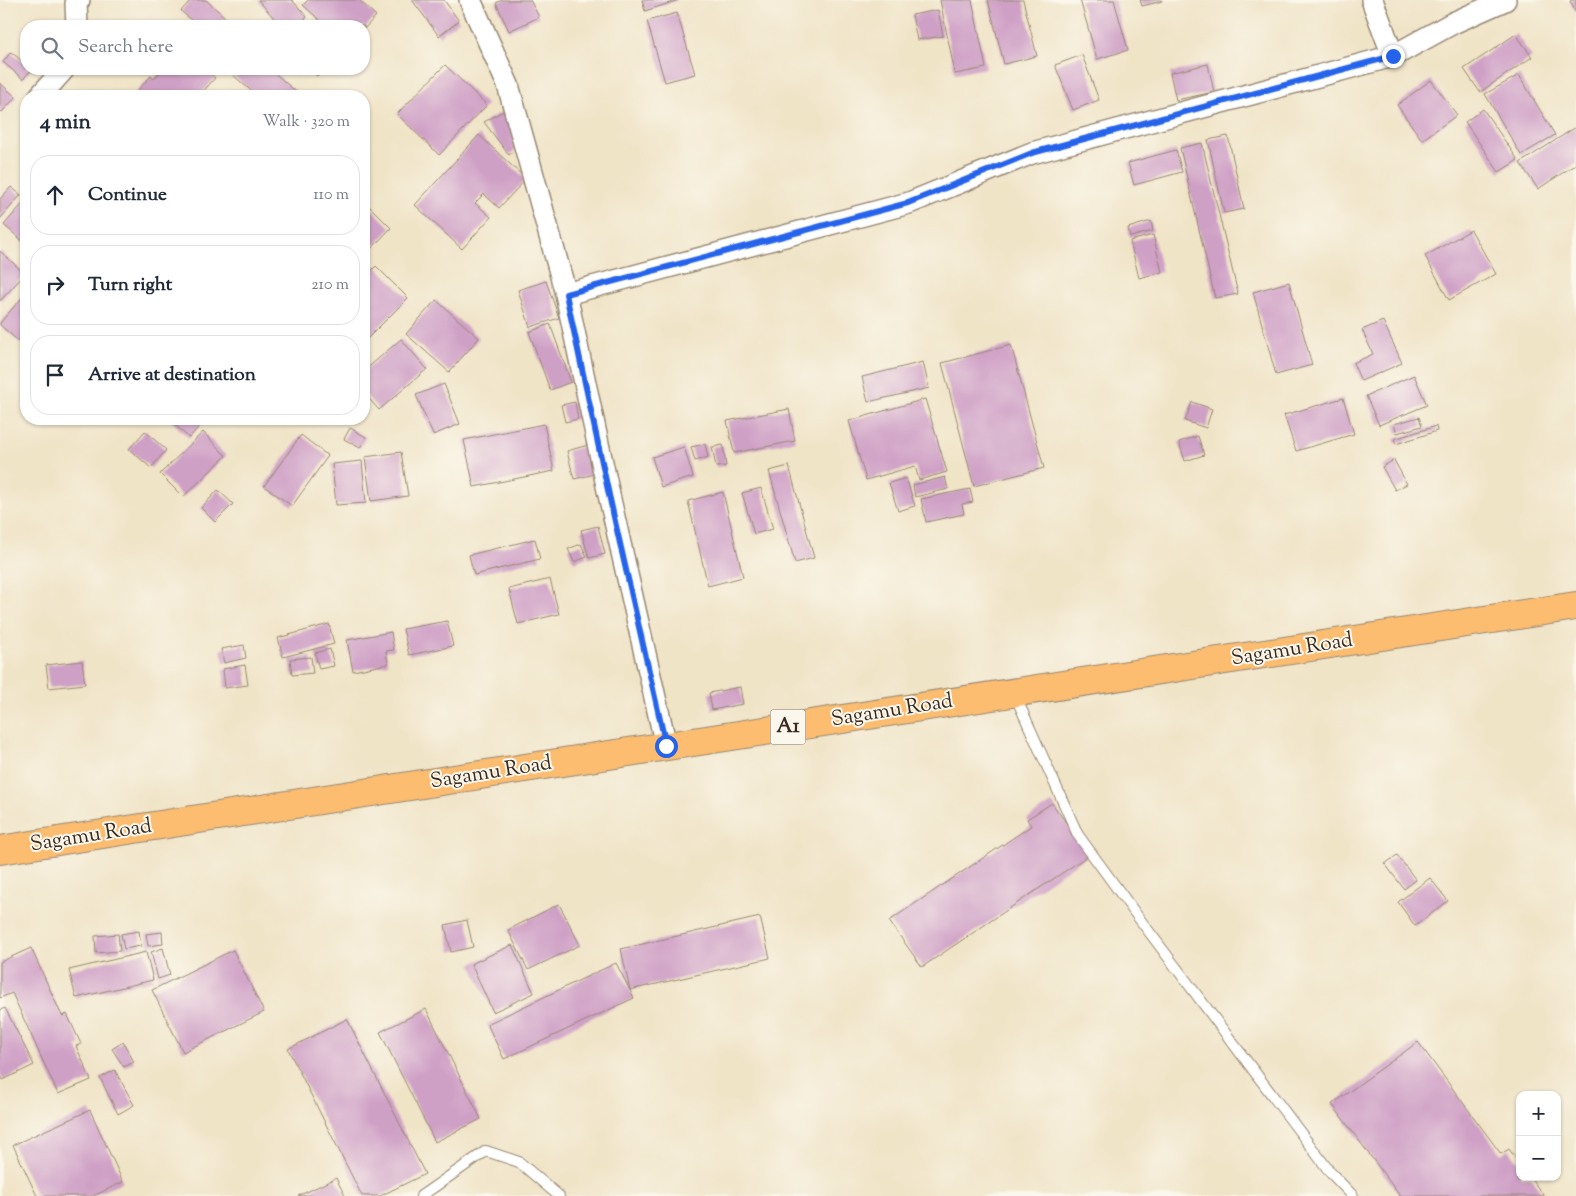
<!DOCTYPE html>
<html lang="en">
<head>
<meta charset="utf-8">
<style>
  :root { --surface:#fff; --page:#f6f6f7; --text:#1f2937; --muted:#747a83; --line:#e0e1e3 }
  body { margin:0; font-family:"Sorts Mill Goudy",serif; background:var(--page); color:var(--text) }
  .controls { position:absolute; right:15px; bottom:15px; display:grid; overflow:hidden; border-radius:10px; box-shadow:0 1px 4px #0004 }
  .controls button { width:45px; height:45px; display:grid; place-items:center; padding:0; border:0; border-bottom:1px solid var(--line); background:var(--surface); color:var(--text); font:25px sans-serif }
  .stop { position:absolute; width:15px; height:15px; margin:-11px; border:4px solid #2563eb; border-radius:50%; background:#fff }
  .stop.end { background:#2563eb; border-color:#fff; box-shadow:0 1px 5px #0008 }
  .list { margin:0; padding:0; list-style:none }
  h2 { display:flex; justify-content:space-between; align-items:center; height:65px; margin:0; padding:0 20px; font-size:21px }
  h2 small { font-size:16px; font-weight:400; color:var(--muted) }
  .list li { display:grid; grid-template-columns:32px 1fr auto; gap:15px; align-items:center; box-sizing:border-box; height:80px; margin:0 10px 10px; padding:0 10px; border:1px solid var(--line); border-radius:20px }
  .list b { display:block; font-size:19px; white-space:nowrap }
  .list em { font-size:16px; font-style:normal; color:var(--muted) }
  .icon { flex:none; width:28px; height:28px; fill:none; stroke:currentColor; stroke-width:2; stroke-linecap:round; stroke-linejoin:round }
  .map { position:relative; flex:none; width:1576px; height:1196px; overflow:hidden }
  .search { position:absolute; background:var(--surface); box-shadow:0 1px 4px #0004; left:20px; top:20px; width:350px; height:55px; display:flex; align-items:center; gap:12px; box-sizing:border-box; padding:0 18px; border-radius:20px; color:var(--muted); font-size:19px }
  .panel { position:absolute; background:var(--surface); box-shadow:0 1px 4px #0004; left:20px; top:90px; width:350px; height:335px; border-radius:20px }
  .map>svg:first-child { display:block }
  .building { fill:#cfa0c6 }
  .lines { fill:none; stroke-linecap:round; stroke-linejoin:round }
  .service-casing { stroke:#968772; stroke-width:12 }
  .minor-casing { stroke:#968772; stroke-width:24 }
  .trunk-casing { stroke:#968772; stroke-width:30 }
  .service { stroke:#fff; stroke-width:10 }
  .minor { stroke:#fff; stroke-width:21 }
  .trunk { stroke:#fcbd6f; stroke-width:28 }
  .route { stroke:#2563eb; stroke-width:6 }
  .labels { text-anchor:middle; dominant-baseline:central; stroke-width:4; stroke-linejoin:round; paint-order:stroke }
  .shield { fill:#fbf7ec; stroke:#75685c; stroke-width:1 }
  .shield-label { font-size:20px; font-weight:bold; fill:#3b2a1e }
  .street-label { font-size:21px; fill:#3b2a1e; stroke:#fbf7ec }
</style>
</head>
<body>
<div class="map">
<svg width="1576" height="1196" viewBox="0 0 1576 1196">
  <rect width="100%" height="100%" fill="#fbf7ec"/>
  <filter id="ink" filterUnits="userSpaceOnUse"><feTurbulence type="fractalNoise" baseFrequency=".02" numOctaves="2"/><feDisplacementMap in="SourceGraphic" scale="10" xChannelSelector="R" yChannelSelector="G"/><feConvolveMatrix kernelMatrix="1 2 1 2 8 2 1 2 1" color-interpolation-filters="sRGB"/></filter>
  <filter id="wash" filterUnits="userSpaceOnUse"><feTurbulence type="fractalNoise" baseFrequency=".0096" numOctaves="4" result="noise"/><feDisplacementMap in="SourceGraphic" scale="20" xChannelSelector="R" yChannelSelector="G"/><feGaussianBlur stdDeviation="1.12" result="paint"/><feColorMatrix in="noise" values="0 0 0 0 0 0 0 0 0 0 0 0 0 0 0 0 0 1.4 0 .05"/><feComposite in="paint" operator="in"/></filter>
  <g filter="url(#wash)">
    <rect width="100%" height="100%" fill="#f0e4c7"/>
    <g id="blocks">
      <path class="building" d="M191,0H206L226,18L218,26H198L181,11Z
        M258,0H292L307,17L296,26H281Z
        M308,0H359L376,16L364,29V26H326L303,5Z
        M412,0H444L459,21L439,36Z
        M502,0H530L539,17L509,31L496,3Z
        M642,0H679L645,11Z
        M940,0H972L986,68L955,74Z
        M988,0H1023L1037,56L1004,64Z
        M1080,0H1114L1128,50L1097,59Z
        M1140,0H1162V1L1142,6Z
        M1572,0H1576V13L1570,1Z
        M938,10L943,36L917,40L912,15Z
        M677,13L695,74L665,82L647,21Z
        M308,21L314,26H304Z
        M1516,34L1532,57L1480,92L1464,69Z
        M11,52L26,64V69H32L23,79L3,62Z
        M1082,55L1099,100L1073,110L1055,65Z
        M1208,64L1214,92L1176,100L1170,73Z
        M445,65L487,105L439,155L397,114Z
        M157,69H205L215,78L199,96H143L137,91L151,76L154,79L159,73L156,70Z
        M237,69H270L301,96H257L232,74Z
        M308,69H323L317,76Z
        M1519,75L1555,135L1521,155L1485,94Z
        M1431,80L1457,115L1422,140L1397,105Z
        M0,83L16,97L2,112L0,110Z
        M1483,109L1518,160L1499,172L1465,122Z
        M505,110L520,146L509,155L484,122Z
        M1576,127V164L1538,189L1520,163Z
        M479,135L526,179L499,208L484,194L475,203L491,217L462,249L415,205Z
        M1228,136L1244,209L1224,213L1208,140Z
        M1202,143L1238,294L1215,298L1180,148Z
        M1176,150L1182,172L1134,185L1128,163Z
        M11,187L21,195L0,219V199Z
        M26,200V244L4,225Z
        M364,201L391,228L372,248L364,240Z
        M1151,221L1153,231L1130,237L1128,228Z
        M1471,230L1496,274L1449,300L1425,256Z
        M1153,235L1162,272L1139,278L1130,241Z
        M0,251L25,274L0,301Z
        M376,266L408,298L364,342V278Z
        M546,281L559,318L530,327L518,290Z
        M1289,282L1312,365L1276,375L1253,292Z
        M26,293V348L0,325V323Z
        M436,300L479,338L449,372L406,334Z
        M1383,321L1402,363L1361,381L1353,363L1373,354L1362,330Z
        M550,324L571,382L550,390L529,332Z
        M401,339L427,369L379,410L364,393V371Z
        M1011,345L1044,468L974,486L942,363Z
        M923,362L929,388L868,402L862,377Z
        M1414,375L1427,405L1379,425L1366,396Z
        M444,384L460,424L433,435L416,395Z
        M1343,398L1354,434L1296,451L1284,415Z
        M925,399L947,472L919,480L915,466L866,480L849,421Z
        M575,402L578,419L565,422L561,405Z
        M1192,402L1212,409L1206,428L1185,421Z
        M789,409L795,441L734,453L727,421Z
        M1419,417L1422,426L1397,433L1394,424Z
        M169,419H206L189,438Z
        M544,424L554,471L474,487L464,440Z
        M1436,426L1437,431L1396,444L1394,439Z
        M350,428L366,437L360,448L344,439Z
        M145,431L166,450L151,468L129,449Z
        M203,432L226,456L183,497L160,474Z
        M301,435L328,456L292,506L264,486Z
        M1198,436L1204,455L1185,461L1179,442Z
        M705,444L708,457L695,461L691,447Z
        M588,445L595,474L574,479L567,451Z
        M723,445L726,466L716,467L712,447Z
        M684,447L693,477L661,487L652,457Z
        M401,452L408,496L371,501L365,457Z
        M1394,460L1407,484L1395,490L1382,467Z
        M362,461L366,503L336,505L332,464Z
        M789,466L814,558L795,563L769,471Z
        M945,477L948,489L915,497L913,485Z
        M906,478L915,506L898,511L889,483Z
        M761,488L773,529L754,534L742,493Z
        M970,489L973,502L962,504L964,514L926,522L921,499Z
        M218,490L233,504L215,522L201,508Z
        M723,492L743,577L708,586L688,501Z
        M598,526L605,554L589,558L581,530Z
        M535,539L540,559L474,575L469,555Z
        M581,544L587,557L574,562L568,549Z
        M550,579L559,614L518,624L509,589Z
        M447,621L453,646L409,655L403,629Z
        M329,624L334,644L283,657L278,638Z
        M391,632L394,650L386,651L388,664L353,671L347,640Z
        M244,645L246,658L224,663L221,649Z
        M330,649L334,666L319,669L315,653Z
        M311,657L313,673L292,675L290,659Z
        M82,661L85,684L49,688L46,665Z
        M245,665L248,685L225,688L223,669Z
        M740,687L743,704L712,710L709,693Z
        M1052,803L1089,855L922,967L889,921L1031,826L1027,819Z
        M1397,855L1416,880L1404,889L1385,864Z
        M1430,878L1448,901L1415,926L1398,902Z
        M559,904L580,945L528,970L508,930Z
        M760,917L770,958L630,990L621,949Z
        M467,920L473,947L451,952L445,925Z
        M139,931L141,946L124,949L121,934Z
        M162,932L163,944L148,946L146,934Z
        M118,934L120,951L96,953L95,936Z
        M512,945L534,993L493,1012L471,964Z
        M31,948L62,1016L67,1014L81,1044L76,1046L91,1080L58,1094L12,993L0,998V962Z
        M163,948L170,975L158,979L151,952Z
        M233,950L264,1012L183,1052L152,990Z
        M146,952L153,980L76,998L69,970Z
        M616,963L634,998L504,1059L487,1024Z
        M5,1008L34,1065L3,1080L0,1074V1010Z
        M426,1009L481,1119L435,1142L380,1032Z
        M347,1019L425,1174L380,1196H362L288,1049Z
        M123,1042L134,1062L124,1067L112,1049Z
        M1418,1042L1501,1154L1509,1149L1520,1164V1177H1530L1544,1196H1400L1332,1104Z
        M115,1070L134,1105L118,1114L100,1078Z
        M90,1110L123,1182L93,1196H37L13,1145Z
        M336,1178L345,1196H298Z"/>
    </g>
  </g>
  <g filter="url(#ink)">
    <use href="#blocks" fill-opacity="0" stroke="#968772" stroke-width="1"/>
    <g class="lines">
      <defs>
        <path id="service" d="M1014,693L1078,835L1138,917L1330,1172L1353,1196
          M421,1196L486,1151L519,1162L559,1196"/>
        <path id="minor" d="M470,0L508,85L566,294L609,495L666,746
          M1372,0L1393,56
          M77,26L76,3L79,0
          M40,96L64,69
          M566,294L909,203L1032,153L1393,56L1453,23L1505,0"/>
        <path id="trunk" d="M0,850L544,765L1576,606"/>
      </defs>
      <use href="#service" class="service-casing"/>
      <use href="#minor" class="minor-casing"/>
      <use href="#trunk" class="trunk-casing"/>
      <use href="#service" class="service"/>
      <use href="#minor" class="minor"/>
      <use href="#trunk" class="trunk"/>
    </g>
  </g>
  <g class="lines" filter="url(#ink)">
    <path class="route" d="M666,746L609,495L566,294L908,203L1032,153L1393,56"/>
  </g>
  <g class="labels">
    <rect class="shield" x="770.5" y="709.5" width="35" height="35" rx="4"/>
    <g class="shield-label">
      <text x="788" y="727">A1</text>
    </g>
    <g class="street-label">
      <text transform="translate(1292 650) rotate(-9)">Sagamu Road</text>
      <text transform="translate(892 711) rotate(-9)">Sagamu Road</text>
      <text transform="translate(491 773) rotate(-9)">Sagamu Road</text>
      <text transform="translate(91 836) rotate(-9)">Sagamu Road</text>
    </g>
  </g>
</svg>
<div class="controls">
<button>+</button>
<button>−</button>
</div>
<div class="stop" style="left:666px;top:746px"></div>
<div class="stop end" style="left:1393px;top:56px"></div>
<div class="search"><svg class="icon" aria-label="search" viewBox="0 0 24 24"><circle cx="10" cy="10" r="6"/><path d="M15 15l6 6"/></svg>Search here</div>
<section class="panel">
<h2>4 min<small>Walk · 320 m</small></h2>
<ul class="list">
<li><svg class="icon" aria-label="ahead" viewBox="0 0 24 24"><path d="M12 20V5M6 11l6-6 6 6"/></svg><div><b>Continue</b></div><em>110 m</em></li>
<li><svg class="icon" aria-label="right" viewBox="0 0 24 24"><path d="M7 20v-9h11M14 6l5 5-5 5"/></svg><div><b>Turn right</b></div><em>210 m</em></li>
<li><svg class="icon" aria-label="arrive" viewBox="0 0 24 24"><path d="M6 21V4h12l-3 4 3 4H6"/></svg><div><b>Arrive at destination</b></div></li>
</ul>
</section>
</div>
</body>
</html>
